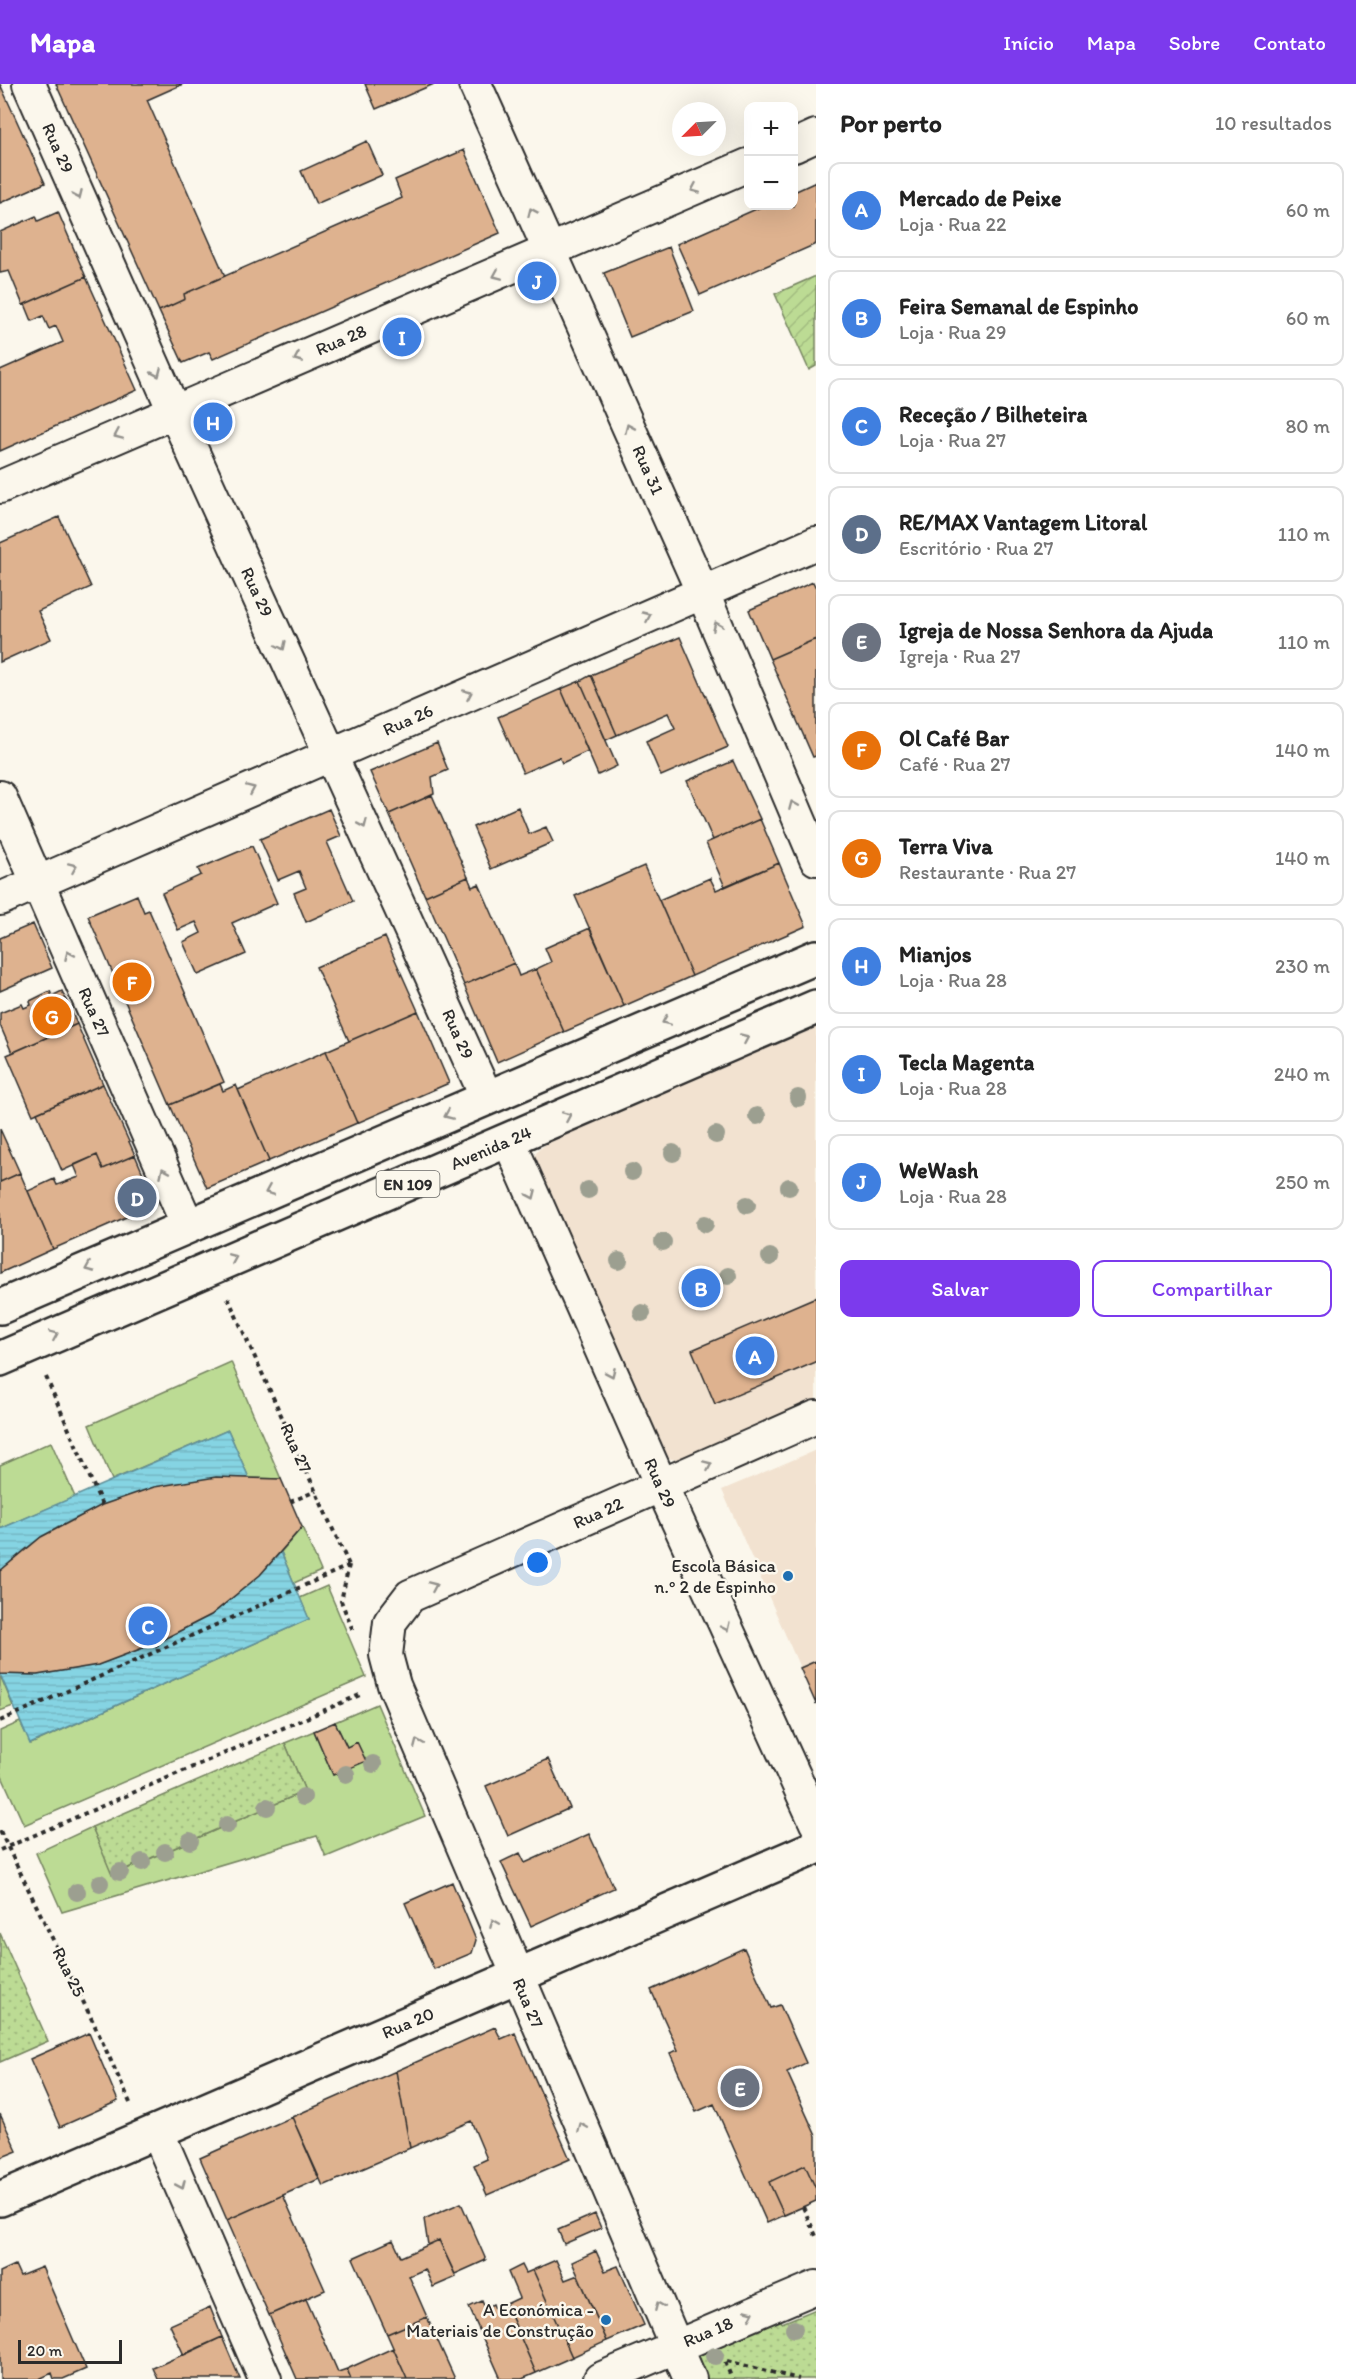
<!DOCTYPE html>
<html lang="pt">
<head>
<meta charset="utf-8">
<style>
  :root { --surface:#fff; --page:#f2f2f2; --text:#222; --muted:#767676; --line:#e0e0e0; --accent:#7c3aed }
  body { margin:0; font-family:Itim,sans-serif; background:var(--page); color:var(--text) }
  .controls { position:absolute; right:18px; top:18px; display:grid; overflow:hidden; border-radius:12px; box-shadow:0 6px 24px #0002 }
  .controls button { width:54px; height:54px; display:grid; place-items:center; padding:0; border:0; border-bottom:2px solid var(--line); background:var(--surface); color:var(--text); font:30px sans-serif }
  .compass { position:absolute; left:672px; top:18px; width:54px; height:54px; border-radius:50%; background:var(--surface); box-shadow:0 6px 24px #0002; rotate:246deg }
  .scale { position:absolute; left:18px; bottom:15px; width:104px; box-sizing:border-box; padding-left:6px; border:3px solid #2b2b2b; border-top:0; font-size:16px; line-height:21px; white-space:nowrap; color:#2b2b2b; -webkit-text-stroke:4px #fbf7ec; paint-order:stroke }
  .you { position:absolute; left:538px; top:1479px; width:21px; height:21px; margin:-15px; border:4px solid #fff; border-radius:50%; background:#1a73e8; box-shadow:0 0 0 9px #1a73e833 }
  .badge { display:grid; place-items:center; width:39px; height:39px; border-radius:50%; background:var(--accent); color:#fff; font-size:20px; font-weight:700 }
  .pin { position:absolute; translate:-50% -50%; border:3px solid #fff; box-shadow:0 2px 6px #0006 }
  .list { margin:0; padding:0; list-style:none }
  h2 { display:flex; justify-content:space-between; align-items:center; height:78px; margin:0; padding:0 24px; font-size:26px }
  h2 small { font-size:20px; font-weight:400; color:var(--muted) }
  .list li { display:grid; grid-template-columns:39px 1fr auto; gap:18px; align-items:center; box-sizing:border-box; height:96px; margin:0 12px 12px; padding:0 12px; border:2px solid var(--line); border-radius:12px }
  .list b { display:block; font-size:22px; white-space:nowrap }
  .list p { margin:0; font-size:20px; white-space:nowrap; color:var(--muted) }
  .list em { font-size:20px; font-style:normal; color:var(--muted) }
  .actions { display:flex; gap:12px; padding:18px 24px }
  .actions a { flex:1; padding:14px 0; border:2px solid var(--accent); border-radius:12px; text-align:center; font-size:21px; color:var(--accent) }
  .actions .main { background:var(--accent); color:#fff }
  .map { position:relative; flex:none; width:816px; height:2295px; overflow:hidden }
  header { display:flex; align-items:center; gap:36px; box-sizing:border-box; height:84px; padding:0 30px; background:var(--accent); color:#fff }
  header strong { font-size:28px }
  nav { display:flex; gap:33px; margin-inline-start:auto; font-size:21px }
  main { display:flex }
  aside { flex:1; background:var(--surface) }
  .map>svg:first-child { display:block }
  .built { fill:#f2e2d0 }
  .grass { fill:#bcdb94; stroke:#748360; stroke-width:1.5 }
  .park { fill:url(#park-dots); stroke:#748360; stroke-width:1.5 }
  .garden { fill:url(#garden-furrows); stroke:#748360; stroke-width:1.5 }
  .water { fill:url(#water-rules); stroke:#619099; stroke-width:1.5 }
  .building { fill:#deb28f; stroke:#2b2b2b; stroke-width:1.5 }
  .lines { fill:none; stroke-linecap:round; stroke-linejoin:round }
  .street-casing { stroke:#2b2b2b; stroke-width:36 }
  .secondary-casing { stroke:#2b2b2b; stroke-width:38 }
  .primary-casing { stroke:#2b2b2b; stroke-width:38 }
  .path { stroke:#2b2b2b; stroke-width:4; stroke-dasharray:4.5 4.5; stroke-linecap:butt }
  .street { stroke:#fbf7ec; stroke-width:32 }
  .secondary { stroke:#fbf7ec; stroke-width:33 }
  .primary { stroke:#fbf7ec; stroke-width:33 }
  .tree { fill:#9c9f90 }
  .oneway { stroke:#93918c }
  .poi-dot { fill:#1f6fb2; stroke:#fbf7ec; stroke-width:2 }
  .labels { text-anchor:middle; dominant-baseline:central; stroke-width:5; stroke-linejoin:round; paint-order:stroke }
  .shield { fill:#fbf7ec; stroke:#696865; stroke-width:1.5 }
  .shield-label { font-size:16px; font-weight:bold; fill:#2b2b2b }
  .street-label { font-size:18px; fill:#2b2b2b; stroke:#fbf7ec }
  .poi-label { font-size:18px; fill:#2b2b2b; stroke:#fbf7ec; text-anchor:end }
</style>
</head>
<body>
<header>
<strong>Mapa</strong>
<nav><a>Início</a><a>Mapa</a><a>Sobre</a><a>Contato</a></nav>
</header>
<main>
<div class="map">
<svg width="816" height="2295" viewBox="0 0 816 2295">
  <defs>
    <pattern id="park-dots" width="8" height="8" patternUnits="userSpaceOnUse" patternTransform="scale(1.5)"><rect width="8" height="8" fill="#bcdb94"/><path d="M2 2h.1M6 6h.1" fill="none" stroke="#a2bc80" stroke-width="1.8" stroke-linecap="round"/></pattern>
    <pattern id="garden-furrows" width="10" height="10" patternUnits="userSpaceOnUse" patternTransform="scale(1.5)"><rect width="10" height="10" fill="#bcdb94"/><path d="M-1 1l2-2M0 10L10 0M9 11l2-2" fill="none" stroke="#a2bc80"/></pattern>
    <pattern id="water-rules" width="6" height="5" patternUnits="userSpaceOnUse" patternTransform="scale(1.5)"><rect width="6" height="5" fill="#85d4e3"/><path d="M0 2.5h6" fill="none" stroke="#73b6c3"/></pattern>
  </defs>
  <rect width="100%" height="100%" fill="#fbf7ec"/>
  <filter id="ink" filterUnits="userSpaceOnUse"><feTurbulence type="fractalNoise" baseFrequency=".0167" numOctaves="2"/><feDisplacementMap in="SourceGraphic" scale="12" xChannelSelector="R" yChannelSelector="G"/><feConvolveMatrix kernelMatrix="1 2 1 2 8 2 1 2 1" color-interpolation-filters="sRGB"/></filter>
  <g filter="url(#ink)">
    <path class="built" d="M816,943V1320L681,1376L671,1375L664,1370L533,1077L537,1067L550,1057Z
      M816,1366V1577L800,1584L722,1406Z"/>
    <path class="grass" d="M231,1278L281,1395L249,1394L228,1346L112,1396L89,1341Z
      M51,1358L75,1413L0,1445V1381Z
      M302,1443L321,1487L294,1499L281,1468Z
      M327,1502L366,1593L24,1741L0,1688V1647L20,1638L31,1660L309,1535L300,1514Z
      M0,1591L13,1622L0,1627Z
      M377,1620L425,1732L326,1773L317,1752L62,1828L36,1769L92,1743L113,1791L305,1707L285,1659L314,1647L333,1691L365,1677L347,1663L335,1638Z"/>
    <path class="park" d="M285,1659L305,1707L112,1791L92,1743Z
      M0,1849L48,1957L0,1978Z
      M816,2225V2295H701L695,2270L778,2230L782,2239Z"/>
    <path class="garden" d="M816,192V282L809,286L775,210Z"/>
    <path class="water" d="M228,1346L249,1394C175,1393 106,1414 43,1452C28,1462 14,1475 0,1487V1445Z
      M281,1468L309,1535L30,1660L0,1590L37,1591L98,1581L156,1559L211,1531L260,1491Z"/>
    <path class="building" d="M0,0L45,99L0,119Z
      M56,0H183L147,16L225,192L184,210L185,215L159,227Z
      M365,0H434L376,25Z
      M367,57L382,91L316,120L301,87Z
      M464,66L500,149L213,275L209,268L183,279L159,227L185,215L184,210L402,114L395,96Z
      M816,98V160L700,211L677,160L763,122H794V108Z
      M58,128L86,193L23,221L9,187L0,189V148L36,132L38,137Z
      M669,163L694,227L630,253L604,189Z
      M86,193L137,306L0,367V286L63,258L56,242L49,245L43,232L32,237L25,220Z
      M59,433L91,503L38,527L51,555L0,578V459Z
      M813,498L816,504V555L770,575L749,526Z
      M680,553L728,663L661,692L646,657L675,644L668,629L617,651L591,591Z
      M816,555V672L813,673L770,575Z
      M591,591L617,651L606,656L580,597Z
      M580,597L617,682L598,691L561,605Z
      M561,605L588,667L562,679L559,673L523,689L498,633Z
      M437,659L448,686L432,693L434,710L389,730L370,688Z
      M733,677L760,735L713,756L687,697Z
      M432,711L468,793L425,812L389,730Z
      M518,723L529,750L546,743L553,758L491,785L473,743Z
      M329,725L341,752L327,758L353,817L306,838L294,809L306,804L299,787L278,796L260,755Z
      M760,735L779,779L725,803L706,759Z
      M252,762L277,819L232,839L246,870L198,891L183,858L201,849L196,838L178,846L162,809L201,791L198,785Z
      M779,779L806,842L692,892L659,816L710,794L716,806Z
      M644,782L692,892L624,922L575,812Z
      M468,793L472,803L479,800L514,879L464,901L425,812Z
      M137,811L144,828L149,826L224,998L170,1021L88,832Z
      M33,840L52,884L0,907V854Z
      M590,844L624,922L564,948L536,885L551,878L545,864Z
      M385,853L418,927L349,957L316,883Z
      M514,879L519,892L536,885L564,948L497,978L464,901Z
      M50,907L52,912L62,907L77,940L12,969L0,941V929L22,920L24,924L31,921L30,917Z
      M418,927L449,999L357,1039L326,967Z
      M77,940L103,1000L33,1031L7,971Z
      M326,967L357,1039L269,1077L238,1006Z
      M103,1000L135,1071L103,1085L97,1071L62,1087L37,1029Z
      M220,1000L223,1007L236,1001L269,1077L207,1104L170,1021Z
      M0,1045L20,1089L0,1098Z
      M97,1071L103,1085L135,1071L156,1120L53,1165L28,1107L54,1095L57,1101L79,1093L74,1081Z
      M20,1089L53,1165L0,1189V1098Z
      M816,1213V1278L715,1320L692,1266Z
      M216,1393L281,1395L302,1443L260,1491L211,1531L156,1559L98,1581L37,1591L0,1590V1487L41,1453L102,1421L154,1403Z
      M816,1577V1620L800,1584Z
      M335,1638L347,1663L357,1658L366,1677L333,1691L314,1647Z
      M548,1675L570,1724L508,1752L486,1702Z
      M589,1750L614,1804L531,1842L501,1778L520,1769L525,1779Z
      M452,1798L476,1856L472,1869L434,1885L405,1819Z
      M744,1864L771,1924L780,1921L806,1979L787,1988L816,2052V2117L767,2139L714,2020L696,2028L670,1969L678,1966L651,1906Z
      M495,1943L501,1955L515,1949L570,2075L487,2111L474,2081L487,2075L471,2037L410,2064L396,1987Z
      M89,1949L118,2017L60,2043L30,1975Z
      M396,1987L410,2064L323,2102L292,2033Z
      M0,2030L17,2067L0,2074Z
      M292,2033L319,2095L227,2136L200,2074Z
      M805,2081L816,2105V2117L784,2131L769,2098Z
      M283,2111L325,2206L269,2231L227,2136Z
      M461,2119L486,2176L455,2190L439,2156L428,2161L424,2135Z
      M595,2130L601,2144L564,2160L558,2146Z
      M393,2156L401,2173L439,2156L456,2193L433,2203L425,2185L409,2192L427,2233L387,2250L353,2174Z
      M596,2167L605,2187L618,2182L644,2241L607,2257L572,2178Z
      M556,2176L565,2196L578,2191L607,2257L572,2273L533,2186Z
      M15,2181L20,2192L42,2183L86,2285L63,2295H54L52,2289L39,2295H0V2188Z
      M522,2181L526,2189L533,2186L572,2273L536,2289L506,2220L519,2214L508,2188Z
      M306,2215L338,2288L347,2285L351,2295H297L269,2231Z
      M482,2217L485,2224L493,2220L496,2227L507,2222L536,2289L522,2295H501L469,2223Z
      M210,2223L222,2253L184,2271L170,2241Z
      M427,2233L455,2295H407L387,2250Z
      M222,2253L240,2295H158L153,2284Z
      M393,2264L407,2295H351L347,2285Z"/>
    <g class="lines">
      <defs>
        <path id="street" d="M29,0L174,327L487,1014
          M475,0L702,507L816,775
          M794,62L816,52
          M0,403L748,81
          M0,713L188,1142
          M0,815L816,459
          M509,1057L661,1401L816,1739
          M157,2047L265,2295
          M600,2295L816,2203
          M690,2295L394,1601L386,1571L390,1538L410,1512L816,1333"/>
        <path id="secondary" d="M0,2115L816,1763"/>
        <path id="primary" d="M0,1223L816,873
          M0,1275L816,923"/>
      </defs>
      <use href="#street" class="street-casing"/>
      <use href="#secondary" class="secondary-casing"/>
      <use href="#primary" class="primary-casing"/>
      <path class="path" d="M228,1214L349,1481
        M46,1293L102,1421
        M290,1418L316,1407
        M349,1481L341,1517L354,1549
        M148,1542L159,1566
        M0,1637L348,1482
        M0,1747L96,1944L131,2021
        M0,1766L362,1610
        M803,2123L816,2152
        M727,2277L799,2295
        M725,2278L732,2295"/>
      <use href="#street" class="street"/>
      <use href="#secondary" class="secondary"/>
      <use href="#primary" class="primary"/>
    </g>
    <g class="tree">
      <circle cx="798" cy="1014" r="9"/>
      <circle cx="757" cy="1032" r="9"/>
      <circle cx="716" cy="1051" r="9"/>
      <circle cx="673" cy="1069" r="9"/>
      <circle cx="632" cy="1088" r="9"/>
      <circle cx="789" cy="1103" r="9"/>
      <circle cx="588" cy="1106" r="9"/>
      <circle cx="747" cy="1121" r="9"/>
      <circle cx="705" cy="1140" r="9"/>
      <circle cx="663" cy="1158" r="9"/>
      <circle cx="770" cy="1173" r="9"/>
      <circle cx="619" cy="1177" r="9"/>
      <circle cx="728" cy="1192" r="9"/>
      <circle cx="687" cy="1210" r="9"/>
      <circle cx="642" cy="1229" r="9"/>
      <circle cx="373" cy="1680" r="9"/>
      <circle cx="346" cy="1690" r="9"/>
      <circle cx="303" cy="1713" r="9"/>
      <circle cx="267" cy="1723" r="9"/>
      <circle cx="227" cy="1741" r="9"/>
      <circle cx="190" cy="1757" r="9"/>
      <circle cx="165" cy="1768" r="9"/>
      <circle cx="142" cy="1778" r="9"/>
      <circle cx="120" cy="1788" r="9"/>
      <circle cx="100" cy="1799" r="9"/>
      <circle cx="77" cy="1808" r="9"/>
      <circle cx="794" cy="2245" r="9"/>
      <circle cx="715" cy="2272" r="9"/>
    </g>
    <defs><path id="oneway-chevron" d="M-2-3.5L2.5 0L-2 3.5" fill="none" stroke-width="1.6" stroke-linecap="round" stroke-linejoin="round" transform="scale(1.5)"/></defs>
    <g class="oneway">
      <use href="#oneway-chevron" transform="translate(695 105) rotate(156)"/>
      <use href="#oneway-chevron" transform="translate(78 111) rotate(66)"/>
      <use href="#oneway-chevron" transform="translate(532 128) rotate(-114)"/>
      <use href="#oneway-chevron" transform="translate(497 191) rotate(157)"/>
      <use href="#oneway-chevron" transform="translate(298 274) rotate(157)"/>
      <use href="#oneway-chevron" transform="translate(157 289) rotate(66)"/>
      <use href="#oneway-chevron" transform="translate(629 344) rotate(-114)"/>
      <use href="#oneway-chevron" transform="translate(118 351) rotate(156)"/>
      <use href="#oneway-chevron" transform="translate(647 532) rotate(-24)"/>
      <use href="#oneway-chevron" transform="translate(717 542) rotate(-113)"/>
      <use href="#oneway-chevron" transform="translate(282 562) rotate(65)"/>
      <use href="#oneway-chevron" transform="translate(468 610) rotate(-24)"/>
      <use href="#oneway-chevron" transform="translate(251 705) rotate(-24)"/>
      <use href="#oneway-chevron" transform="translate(793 721) rotate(-113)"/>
      <use href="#oneway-chevron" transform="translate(363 740) rotate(66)"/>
      <use href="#oneway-chevron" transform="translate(73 783) rotate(-24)"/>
      <use href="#oneway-chevron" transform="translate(69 871) rotate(-114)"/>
      <use href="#oneway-chevron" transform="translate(666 937) rotate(157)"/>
      <use href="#oneway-chevron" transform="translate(745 954) rotate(-24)"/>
      <use href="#oneway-chevron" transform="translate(448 1031) rotate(157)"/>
      <use href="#oneway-chevron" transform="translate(567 1032) rotate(-24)"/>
      <use href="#oneway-chevron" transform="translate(164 1088) rotate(-114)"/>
      <use href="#oneway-chevron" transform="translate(269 1107) rotate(157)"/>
      <use href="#oneway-chevron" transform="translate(532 1111) rotate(66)"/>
      <use href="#oneway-chevron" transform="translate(233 1174) rotate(-23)"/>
      <use href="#oneway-chevron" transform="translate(89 1184) rotate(157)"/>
      <use href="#oneway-chevron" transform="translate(54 1251) rotate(-23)"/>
      <use href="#oneway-chevron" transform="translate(611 1289) rotate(66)"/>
      <use href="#oneway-chevron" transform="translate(708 1381) rotate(-24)"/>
      <use href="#oneway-chevron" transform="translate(433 1502) rotate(-24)"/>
      <use href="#oneway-chevron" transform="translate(726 1543) rotate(65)"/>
      <use href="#oneway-chevron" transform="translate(418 1659) rotate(-113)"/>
      <use href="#oneway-chevron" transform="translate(494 1839) rotate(-113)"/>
      <use href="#oneway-chevron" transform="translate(582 2043) rotate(-113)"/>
      <use href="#oneway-chevron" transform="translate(181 2101) rotate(66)"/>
      <use href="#oneway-chevron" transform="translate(659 2222) rotate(-113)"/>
      <use href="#oneway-chevron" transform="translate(750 2230) rotate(-23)"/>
    </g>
  </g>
  <g class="poi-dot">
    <circle cx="788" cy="1492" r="6"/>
    <circle cx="606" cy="2236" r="6"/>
  </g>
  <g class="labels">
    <rect class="shield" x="376.5" y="1087" width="63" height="26" rx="4.5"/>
    <g class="shield-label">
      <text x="408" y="1100">EN 109</text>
    </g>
    <g class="street-label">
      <text transform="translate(58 64) rotate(66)">Rua 29</text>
      <text transform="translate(341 256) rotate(-23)">Rua 28</text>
      <text transform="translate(648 386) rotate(66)">Rua 31</text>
      <text transform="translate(257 508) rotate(65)">Rua 29</text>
      <text transform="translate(408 636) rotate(-24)">Rua 26</text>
      <text transform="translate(94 928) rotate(66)">Rua 27</text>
      <text transform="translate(458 950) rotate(66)">Rua 29</text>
      <text transform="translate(491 1064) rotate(-23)">Avenida 24</text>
      <text transform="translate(296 1364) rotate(66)">Rua 27</text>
      <text transform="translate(660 1399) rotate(66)">Rua 29</text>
      <text transform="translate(598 1429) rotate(-24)">Rua 22</text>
      <text transform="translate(69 1888) rotate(64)">Rua 25</text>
      <text transform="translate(528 1919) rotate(67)">Rua 27</text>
      <text transform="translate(408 1939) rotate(-23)">Rua 20</text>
      <text transform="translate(708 2248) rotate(-23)">Rua 18</text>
    </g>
    <g class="poi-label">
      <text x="776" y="1482">Escola Básica<tspan x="776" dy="21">n.º 2 de Espinho</tspan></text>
      <text x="594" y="2226">A Económica -<tspan x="594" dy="21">Materiais de Construção</tspan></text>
    </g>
  </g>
</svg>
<div class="controls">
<button>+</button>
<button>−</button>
</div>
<svg class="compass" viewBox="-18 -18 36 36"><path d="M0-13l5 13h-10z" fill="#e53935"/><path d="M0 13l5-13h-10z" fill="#767676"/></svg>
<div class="scale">20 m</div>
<div class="you"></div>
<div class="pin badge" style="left:755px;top:1272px;background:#3f7fe0">A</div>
<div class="pin badge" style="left:701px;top:1204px;background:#3f7fe0">B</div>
<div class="pin badge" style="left:148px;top:1542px;background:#3f7fe0">C</div>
<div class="pin badge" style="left:137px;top:1114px;background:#5c6f8a">D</div>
<div class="pin badge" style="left:740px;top:2004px;background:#6b7280">E</div>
<div class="pin badge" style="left:132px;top:898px;background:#e8710a">F</div>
<div class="pin badge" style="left:52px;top:932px;background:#e8710a">G</div>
<div class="pin badge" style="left:213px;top:338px;background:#3f7fe0">H</div>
<div class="pin badge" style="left:402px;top:253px;background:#3f7fe0">I</div>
<div class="pin badge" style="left:537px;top:197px;background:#3f7fe0">J</div>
</div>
<aside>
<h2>Por perto<small>10 resultados</small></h2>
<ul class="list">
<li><span class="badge" style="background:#3f7fe0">A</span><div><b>Mercado de Peixe</b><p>Loja · Rua 22</p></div><em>60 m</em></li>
<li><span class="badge" style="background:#3f7fe0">B</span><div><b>Feira Semanal de Espinho</b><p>Loja · Rua 29</p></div><em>60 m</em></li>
<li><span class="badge" style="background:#3f7fe0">C</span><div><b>Receção / Bilheteira</b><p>Loja · Rua 27</p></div><em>80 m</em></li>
<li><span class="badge" style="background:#5c6f8a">D</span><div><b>RE/MAX Vantagem Litoral</b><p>Escritório · Rua 27</p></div><em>110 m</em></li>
<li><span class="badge" style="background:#6b7280">E</span><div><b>Igreja de Nossa Senhora da Ajuda</b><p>Igreja · Rua 27</p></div><em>110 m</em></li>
<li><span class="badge" style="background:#e8710a">F</span><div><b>Ol Café Bar</b><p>Café · Rua 27</p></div><em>140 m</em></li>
<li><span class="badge" style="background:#e8710a">G</span><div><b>Terra Viva</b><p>Restaurante · Rua 27</p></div><em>140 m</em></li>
<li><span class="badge" style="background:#3f7fe0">H</span><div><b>Mianjos</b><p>Loja · Rua 28</p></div><em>230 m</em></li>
<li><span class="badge" style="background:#3f7fe0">I</span><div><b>Tecla Magenta</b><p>Loja · Rua 28</p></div><em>240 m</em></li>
<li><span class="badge" style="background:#3f7fe0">J</span><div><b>WeWash</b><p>Loja · Rua 28</p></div><em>250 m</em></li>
</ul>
<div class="actions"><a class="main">Salvar</a><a>Compartilhar</a></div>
</aside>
</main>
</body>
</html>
